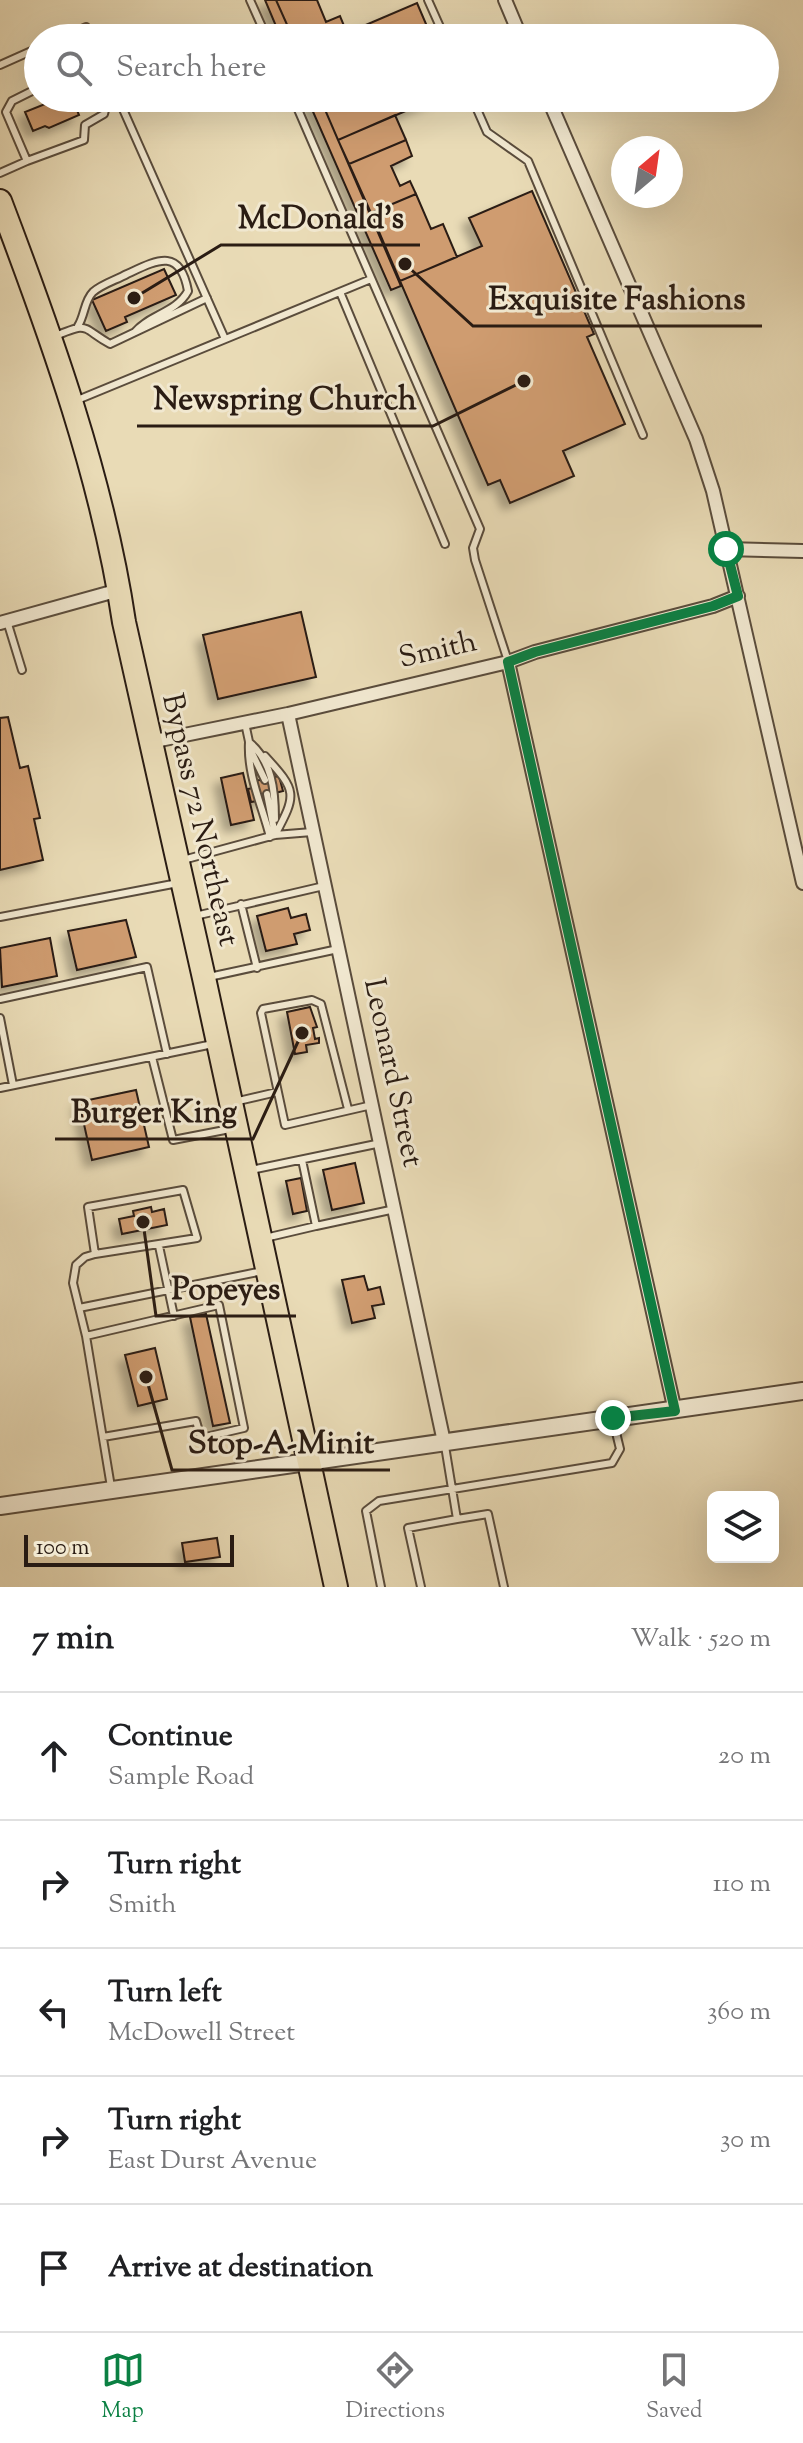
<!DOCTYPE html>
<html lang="en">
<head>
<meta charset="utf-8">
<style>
  :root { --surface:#fff; --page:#f2f2f2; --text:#202124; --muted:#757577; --line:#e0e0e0; --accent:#0b8043 }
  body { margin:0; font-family:"Sorts Mill Goudy",serif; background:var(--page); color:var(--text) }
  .controls { position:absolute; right:24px; bottom:24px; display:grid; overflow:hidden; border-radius:12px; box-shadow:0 8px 32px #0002 }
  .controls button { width:72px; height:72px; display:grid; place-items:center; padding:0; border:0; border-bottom:2px solid var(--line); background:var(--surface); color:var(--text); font:40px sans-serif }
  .compass { position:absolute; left:611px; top:136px; width:72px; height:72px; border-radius:50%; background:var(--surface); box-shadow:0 8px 32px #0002; rotate:29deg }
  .scale { position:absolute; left:24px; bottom:20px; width:210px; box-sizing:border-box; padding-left:8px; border:4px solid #2a1c13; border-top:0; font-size:22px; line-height:28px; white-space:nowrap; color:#2a1c13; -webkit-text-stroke:6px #f1e8d0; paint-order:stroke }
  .stop { position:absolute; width:24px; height:24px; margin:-18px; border:6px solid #0b8043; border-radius:50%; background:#fff }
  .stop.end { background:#0b8043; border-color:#fff; box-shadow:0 2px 8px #0008 }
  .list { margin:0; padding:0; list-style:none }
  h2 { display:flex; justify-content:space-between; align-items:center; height:104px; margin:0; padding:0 32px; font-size:34px }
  h2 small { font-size:26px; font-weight:400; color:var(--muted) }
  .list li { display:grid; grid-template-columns:52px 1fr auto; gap:24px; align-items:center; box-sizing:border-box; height:128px; padding:0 32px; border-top:2px solid var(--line) }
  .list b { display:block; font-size:30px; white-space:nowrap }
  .list p { margin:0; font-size:26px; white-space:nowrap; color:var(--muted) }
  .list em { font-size:26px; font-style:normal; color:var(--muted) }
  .icon { flex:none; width:44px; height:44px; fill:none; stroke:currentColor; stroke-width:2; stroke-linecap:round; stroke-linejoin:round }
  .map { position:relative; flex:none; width:803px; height:1587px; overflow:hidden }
  .search { position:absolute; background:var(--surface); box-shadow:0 8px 32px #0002; left:24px; right:24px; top:24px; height:88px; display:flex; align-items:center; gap:20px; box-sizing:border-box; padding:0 28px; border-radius:44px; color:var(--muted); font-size:30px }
  .sheet { height:744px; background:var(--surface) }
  nav { display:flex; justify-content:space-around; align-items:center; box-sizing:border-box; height:112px; border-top:2px solid var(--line); background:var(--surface); font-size:22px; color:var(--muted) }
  nav a { display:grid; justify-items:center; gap:4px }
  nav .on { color:var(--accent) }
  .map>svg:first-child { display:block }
  .building { fill:#cf9c70; stroke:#2a1c13; stroke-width:2; filter:url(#shadow) }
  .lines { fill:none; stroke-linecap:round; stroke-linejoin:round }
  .service-casing { stroke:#5a4c3c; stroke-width:10 }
  .minor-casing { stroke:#5a4c3c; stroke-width:16 }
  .tertiary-casing { stroke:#5a4c3c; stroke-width:20 }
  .trunk-casing { stroke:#2a1c13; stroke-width:26 }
  .service { stroke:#f1e8d0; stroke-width:6 }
  .minor { stroke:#f1e8d0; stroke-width:12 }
  .tertiary { stroke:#f1e8d0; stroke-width:16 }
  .trunk { stroke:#e9dbb6; stroke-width:22 }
  .route { stroke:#0b8043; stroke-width:10 }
  .labels { text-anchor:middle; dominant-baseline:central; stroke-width:6; stroke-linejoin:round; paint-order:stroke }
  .street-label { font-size:30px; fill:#2a1c13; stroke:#f1e8d0 }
  .leader { fill:none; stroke:#2a1c13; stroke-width:3 }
  .callout-dot { fill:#2a1c13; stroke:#f1e8d0; stroke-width:3 }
  .callout-label { font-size:32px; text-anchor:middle; font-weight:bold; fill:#2a1c13; stroke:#f1e8d0; stroke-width:6; stroke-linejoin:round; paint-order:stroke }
</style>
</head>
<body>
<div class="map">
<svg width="803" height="1587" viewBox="0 0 803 1587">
  <defs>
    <filter id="shadow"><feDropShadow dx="-7" dy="7" stdDeviation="4" flood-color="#0004"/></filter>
  </defs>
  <rect width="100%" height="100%" fill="#e9dbb6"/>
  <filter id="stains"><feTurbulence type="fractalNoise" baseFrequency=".0025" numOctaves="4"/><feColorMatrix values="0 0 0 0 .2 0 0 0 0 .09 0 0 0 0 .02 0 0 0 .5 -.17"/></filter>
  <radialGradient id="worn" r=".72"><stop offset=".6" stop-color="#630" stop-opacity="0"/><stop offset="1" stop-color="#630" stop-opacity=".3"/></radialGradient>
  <path class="building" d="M265,0H276L293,38H281Z
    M276,0H317L326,22L340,16L347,33L337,38H293Z
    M417,3L432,38H337L347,33Z
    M60,98H72L79,115L49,128L45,126L33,131L25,112Z
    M307,98H320L401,286L391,290Z
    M320,98H436L338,140Z
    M395,115L406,140L349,164L338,140Z
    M406,140L412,156L391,166L400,186L410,181L416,194L371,213L349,164Z
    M532,191L594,334L587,337L625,424L563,451L574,476L510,503L500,480L488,485L400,281L482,246L469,218Z
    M416,194L431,229L443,224L457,257L400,281L371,213Z
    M164,269L176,295L125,317L127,322L106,331L92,300Z
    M301,612L316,677L218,699L203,635Z
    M8,717L20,768L28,766L40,818L34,819L43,860L0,870V718Z
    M243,773L254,820L231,825L221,778Z
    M279,776L283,791L263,796V800L251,802L248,789L257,787L255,781Z
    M288,908L291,918L306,914L310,930L294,934L297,944L266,951L257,916Z
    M126,920L136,957L77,970L68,931Z
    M50,938L57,976L2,987L0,948Z
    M310,1007L317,1027L313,1028L315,1039L319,1038V1043L306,1045L307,1052L295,1054L287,1012Z
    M136,1090L149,1147L92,1160L79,1102Z
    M355,1163L364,1203L332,1210L323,1170Z
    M301,1178L307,1211L293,1214L286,1181Z
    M151,1207L152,1212L164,1209L167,1225L122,1234L119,1219L134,1216L133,1211Z
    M364,1276L368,1290L380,1287L384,1304L372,1306L375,1318L352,1323L342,1280Z
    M206,1314L230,1423L213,1426L190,1317Z
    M155,1348L167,1399L138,1406L125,1355Z
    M217,1538L220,1557L185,1562L182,1543Z"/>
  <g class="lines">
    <defs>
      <path id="service" d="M250,0L267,38
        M428,0L445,38
        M61,38L86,27L91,38
        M0,65L38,48
        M102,98L106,106L118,99
        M118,98L225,339
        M293,98L480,529L473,548L475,560L508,661
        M472,98L487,132L528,161L643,435
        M27,161L84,140L85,125L104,114L106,106
        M0,173L27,161L6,112L12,101L38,88
        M340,292L445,544
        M78,326C85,315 84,301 93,292C102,284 116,280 127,274C157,260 180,247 188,291C176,313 150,314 135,332
        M53,337C90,321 80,327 110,344L207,298
        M75,401L371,279
        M7,621L22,670
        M245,723L251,751L265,780
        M249,742C272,761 275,790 275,819
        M249,742C247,775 262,805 270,837
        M265,756C297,791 297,794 275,835
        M275,835L312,832
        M183,860L275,835L267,794
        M241,904L257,968
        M195,916L324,886
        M0,917L178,883
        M209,977L338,949
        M0,999L147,967L167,1054
        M0,1018L13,1085
        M152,1057L173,1140L230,1129
        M0,1088L213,1044
        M234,1102L277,1092
        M348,1109L321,1004L312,1000L263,1009L261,1013L285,1125L372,1105
        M251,1170L381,1143
        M183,1190L197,1238L95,1254L88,1207Z
        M316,1226L395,1209
        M265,1238L316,1226L302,1160
        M159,1246L174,1316
        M95,1254L85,1257L76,1265L73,1283L86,1336L111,1487
        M79,1308L263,1271
        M86,1336L219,1305L244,1428L201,1438L196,1421L103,1437
        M457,1519L488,1514L504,1587
        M381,1587L366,1511L379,1501L612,1463L620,1449L613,1420
        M421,1587L408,1528L457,1519L445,1446"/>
      <path id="minor" d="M505,0L521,38
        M548,98L696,439L713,491L803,883
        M726,549L803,551
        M0,623L119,590
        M508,662L675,1411
        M288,714L444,1442
        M150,742L288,714L508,662L535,652L713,606L738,596"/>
      <path id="tertiary" d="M0,1506L803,1391"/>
      <path id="trunk" d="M0,201C51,335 103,480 124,622L204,978L336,1587"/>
    </defs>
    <use href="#service" class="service-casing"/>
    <use href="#minor" class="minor-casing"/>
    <use href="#tertiary" class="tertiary-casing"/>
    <use href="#trunk" class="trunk-casing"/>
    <use href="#service" class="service"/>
    <use href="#minor" class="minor"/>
    <use href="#tertiary" class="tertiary"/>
    <use href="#trunk" class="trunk"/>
  </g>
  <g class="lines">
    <path class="route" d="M613,1418L675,1411L508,662L535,652L713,606L738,596L726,549"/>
  </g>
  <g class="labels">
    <g class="street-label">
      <text transform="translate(438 651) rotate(-13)">Smith</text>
      <text transform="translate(199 820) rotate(77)">Bypass 72 Northeast</text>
      <text transform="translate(392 1073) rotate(78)">Leonard Street</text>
    </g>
  </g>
  <path class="leader" d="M134 298L221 245H420M405 264L473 326H762M524 381L433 426H137M302 1033L253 1139H55M143 1222L156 1316H296M146 1377L172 1470H390"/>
  <g class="callout-dot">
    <circle cx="134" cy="298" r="8"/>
    <circle cx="405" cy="264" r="8"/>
    <circle cx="524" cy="381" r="8"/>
    <circle cx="302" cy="1033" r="8"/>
    <circle cx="143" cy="1222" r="8"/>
    <circle cx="146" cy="1377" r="8"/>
  </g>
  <g class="callout-label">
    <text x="321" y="228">McDonald's</text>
    <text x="617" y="309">Exquisite Fashions</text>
    <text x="285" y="409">Newspring Church</text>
    <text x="154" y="1122">Burger King</text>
    <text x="226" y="1299">Popeyes</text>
    <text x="281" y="1453">Stop-A-Minit</text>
  </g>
  <rect width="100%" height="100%" filter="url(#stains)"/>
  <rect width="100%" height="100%" fill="url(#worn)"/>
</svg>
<div class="controls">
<button><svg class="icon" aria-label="layers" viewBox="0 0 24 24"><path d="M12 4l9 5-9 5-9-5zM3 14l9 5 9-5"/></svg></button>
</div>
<svg class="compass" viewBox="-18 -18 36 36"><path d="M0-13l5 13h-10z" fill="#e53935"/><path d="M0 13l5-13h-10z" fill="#757577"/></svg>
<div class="scale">100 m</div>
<div class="stop" style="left:726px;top:549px"></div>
<div class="stop end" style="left:613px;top:1418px"></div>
<div class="search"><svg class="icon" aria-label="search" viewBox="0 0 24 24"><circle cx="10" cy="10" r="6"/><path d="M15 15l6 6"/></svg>Search here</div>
</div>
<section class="sheet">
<h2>7 min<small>Walk · 520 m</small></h2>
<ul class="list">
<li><svg class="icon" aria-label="ahead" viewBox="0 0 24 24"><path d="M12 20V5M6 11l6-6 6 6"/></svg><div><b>Continue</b><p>Sample Road</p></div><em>20 m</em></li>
<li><svg class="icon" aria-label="right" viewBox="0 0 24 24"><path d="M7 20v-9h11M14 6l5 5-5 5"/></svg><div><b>Turn right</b><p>Smith</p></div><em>110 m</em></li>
<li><svg class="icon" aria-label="left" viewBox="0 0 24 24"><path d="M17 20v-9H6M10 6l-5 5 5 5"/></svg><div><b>Turn left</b><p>McDowell Street</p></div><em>360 m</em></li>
<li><svg class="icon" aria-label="right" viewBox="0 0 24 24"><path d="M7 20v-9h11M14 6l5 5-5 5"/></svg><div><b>Turn right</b><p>East Durst Avenue</p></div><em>30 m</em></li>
<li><svg class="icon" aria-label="arrive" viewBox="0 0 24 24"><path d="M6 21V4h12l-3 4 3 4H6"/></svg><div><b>Arrive at destination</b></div></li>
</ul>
</section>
<nav>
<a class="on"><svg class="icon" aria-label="map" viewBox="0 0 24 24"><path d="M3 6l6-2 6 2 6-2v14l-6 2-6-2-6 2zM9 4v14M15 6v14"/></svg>Map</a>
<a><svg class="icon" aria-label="directions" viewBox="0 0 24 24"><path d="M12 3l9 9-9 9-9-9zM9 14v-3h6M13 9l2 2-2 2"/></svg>Directions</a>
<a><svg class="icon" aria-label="saved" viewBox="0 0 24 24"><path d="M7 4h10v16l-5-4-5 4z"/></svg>Saved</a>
</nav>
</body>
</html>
